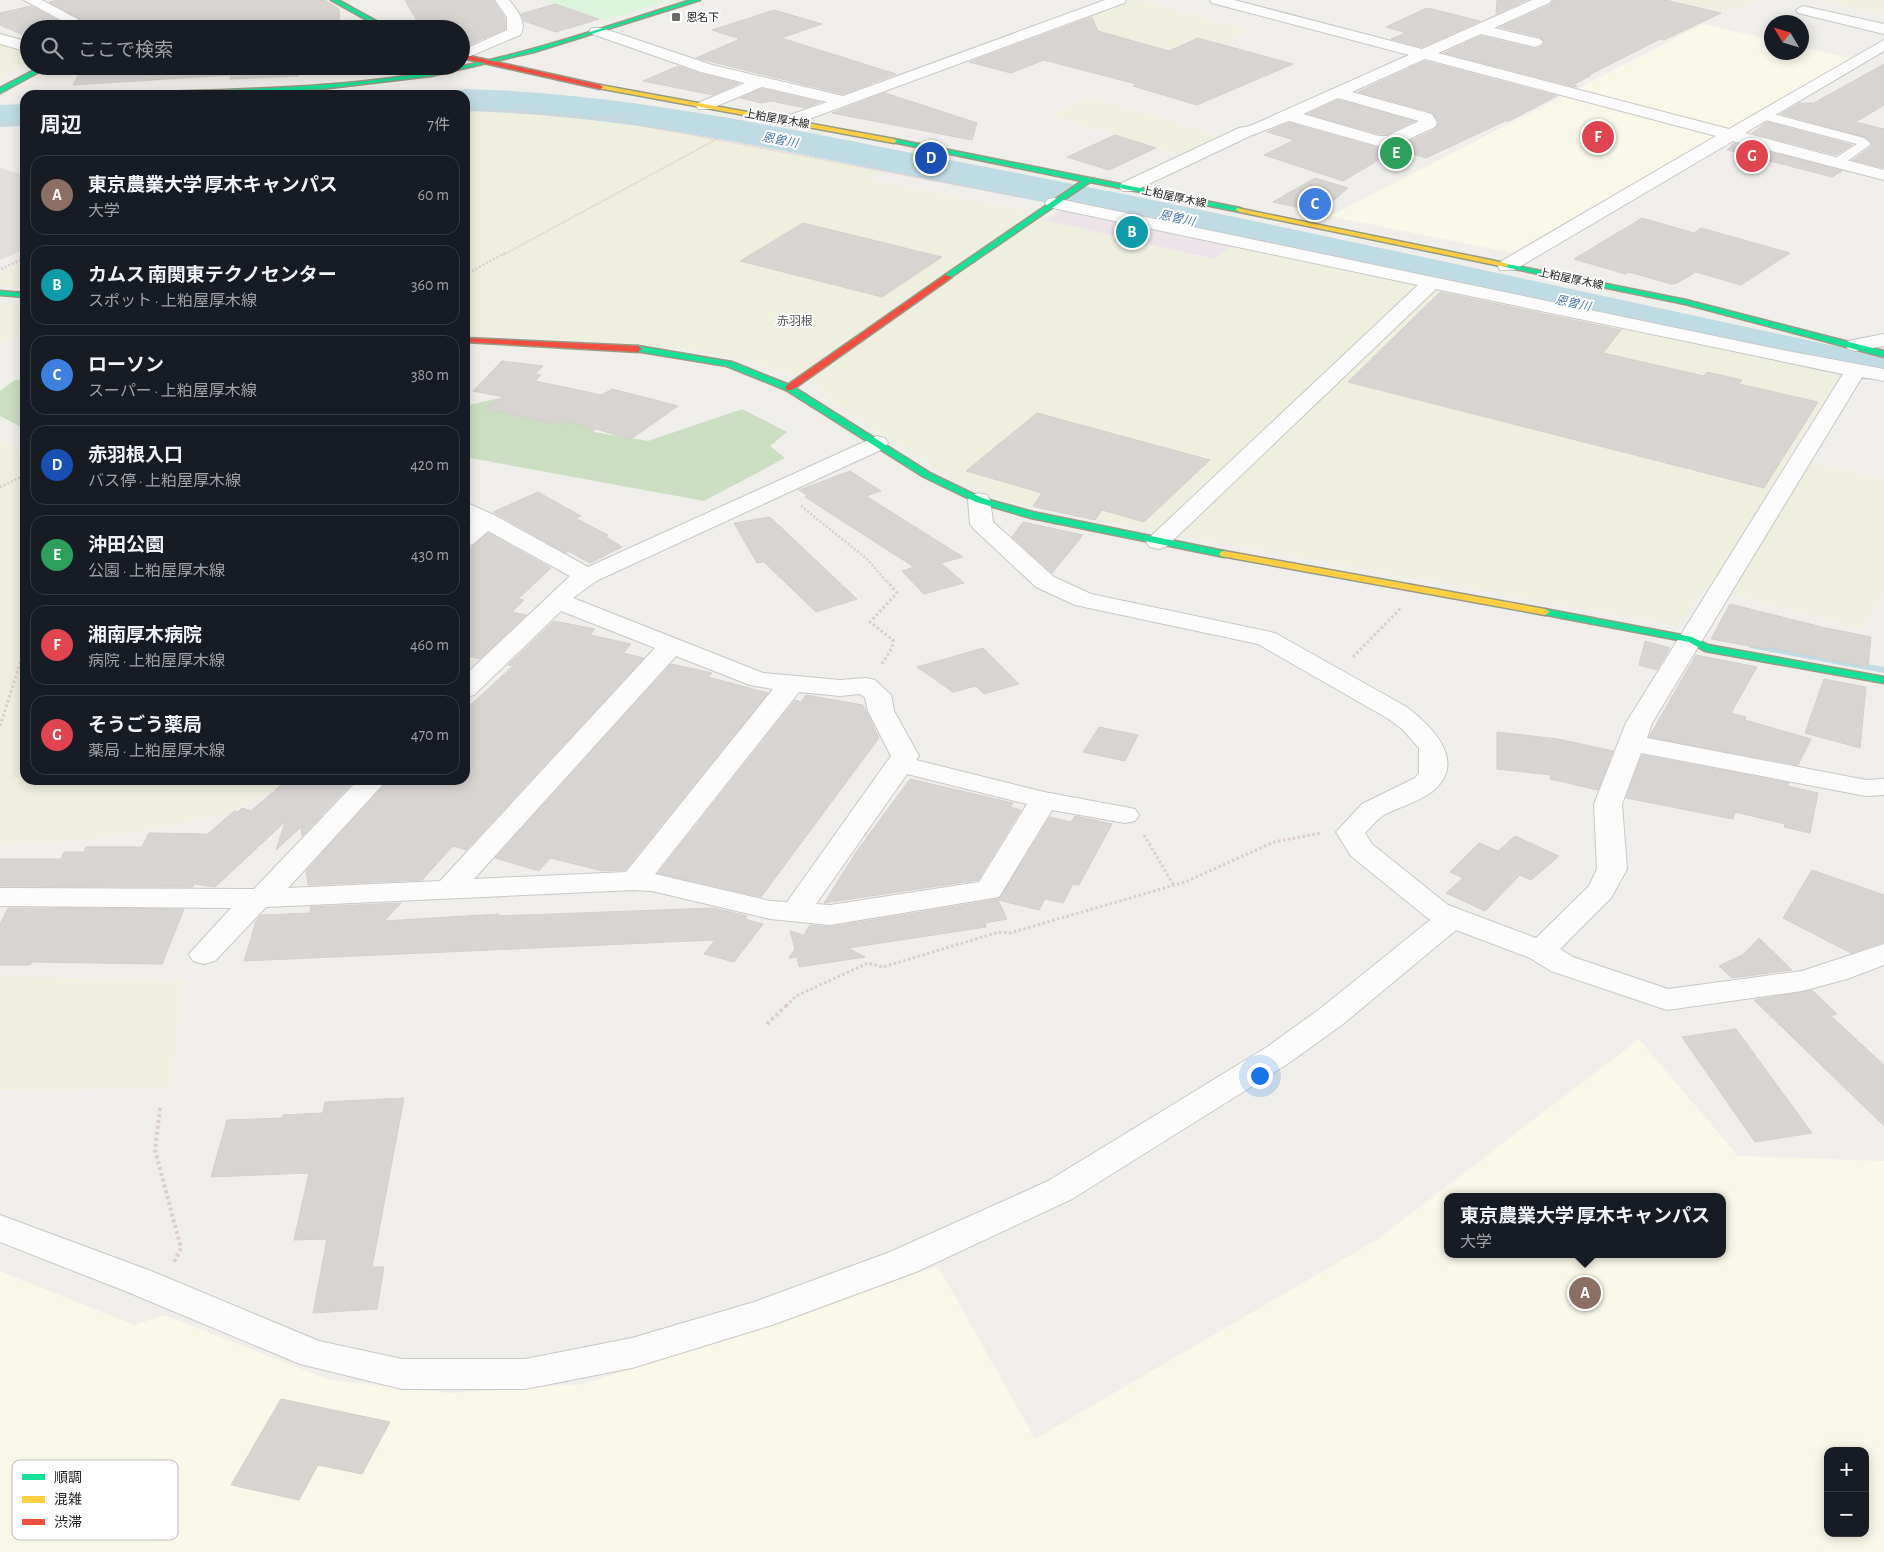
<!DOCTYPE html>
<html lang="ja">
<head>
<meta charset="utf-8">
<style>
  :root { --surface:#171b24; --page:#20242c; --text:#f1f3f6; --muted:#9ea1a6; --line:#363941; --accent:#1a73e8 }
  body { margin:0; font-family:"Alegreya Sans","Noto Sans JP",sans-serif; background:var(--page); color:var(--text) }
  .controls { position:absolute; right:15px; bottom:15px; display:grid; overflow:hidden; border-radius:10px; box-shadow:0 2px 12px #0003 }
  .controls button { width:45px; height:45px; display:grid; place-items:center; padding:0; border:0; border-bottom:1px solid var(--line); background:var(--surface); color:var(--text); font:25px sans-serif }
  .compass { position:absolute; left:1764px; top:15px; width:45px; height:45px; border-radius:50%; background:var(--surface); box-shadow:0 2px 12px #0003; rotate:308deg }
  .you { position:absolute; left:1259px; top:1075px; width:18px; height:18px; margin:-12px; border:4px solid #fff; border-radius:50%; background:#1a73e8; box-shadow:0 0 0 8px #1a73e833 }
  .badge { display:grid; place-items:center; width:32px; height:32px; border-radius:50%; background:var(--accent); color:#fff; font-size:16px; font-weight:700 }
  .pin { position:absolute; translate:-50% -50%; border:2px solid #fff; box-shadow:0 1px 5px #0006 }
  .popup { position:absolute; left:1444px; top:1193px; width:282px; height:65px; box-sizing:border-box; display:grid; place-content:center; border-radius:10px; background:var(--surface); filter:drop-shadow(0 1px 4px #0005); font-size:16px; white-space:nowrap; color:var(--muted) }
  .popup b { font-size:19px; color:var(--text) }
  .popup::after { content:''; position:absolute; left:50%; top:100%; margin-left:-10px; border:10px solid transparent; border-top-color:var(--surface) }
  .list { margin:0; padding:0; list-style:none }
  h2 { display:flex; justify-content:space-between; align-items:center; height:65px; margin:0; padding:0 20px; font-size:21px }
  h2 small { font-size:16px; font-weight:400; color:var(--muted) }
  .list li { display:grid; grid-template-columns:32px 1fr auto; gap:15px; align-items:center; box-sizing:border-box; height:80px; margin:0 10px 10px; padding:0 10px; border:1px solid var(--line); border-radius:15px }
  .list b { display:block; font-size:19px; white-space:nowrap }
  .list p { margin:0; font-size:16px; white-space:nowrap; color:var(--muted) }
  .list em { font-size:16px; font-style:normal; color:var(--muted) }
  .icon { flex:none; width:28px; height:28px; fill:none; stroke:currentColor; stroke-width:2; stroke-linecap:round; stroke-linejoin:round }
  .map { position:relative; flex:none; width:1884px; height:1552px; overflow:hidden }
  .search { position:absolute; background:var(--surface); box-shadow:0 2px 12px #0003; left:20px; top:20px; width:450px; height:55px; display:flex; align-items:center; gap:12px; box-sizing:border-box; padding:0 18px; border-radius:28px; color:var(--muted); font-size:19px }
  .panel { position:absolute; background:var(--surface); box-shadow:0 2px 12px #0003; left:20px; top:90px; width:450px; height:695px; border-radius:15px }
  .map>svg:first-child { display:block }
  .industrial { fill:#ede4e9 }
  .education { fill:#f8f7e8; fill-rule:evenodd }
  .farmland { fill:#efefdf }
  .forest { fill:#cbdec1 }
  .park { fill:#daf5da }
  .parking { fill:#e0dfde }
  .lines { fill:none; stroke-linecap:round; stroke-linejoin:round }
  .stream { fill:#bfdbe3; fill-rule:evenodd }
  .river { fill:#bfdbe3; fill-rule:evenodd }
  .building { fill:#d7d4d2; stroke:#d3d0cc }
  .lane-casing { stroke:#c9c8c7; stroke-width:2 }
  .street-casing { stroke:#c9c8c7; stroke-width:2 }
  .fast-casing { stroke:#999a82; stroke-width:3 }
  .slow-casing { stroke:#999a82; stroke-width:3 }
  .jam-casing { stroke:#999a82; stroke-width:3 }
  .path-far3 { stroke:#dccecd; stroke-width:2; stroke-dasharray:1 1; stroke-linecap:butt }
  .path-far2 { stroke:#dccecd; stroke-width:2.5; stroke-dasharray:2 2; stroke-linecap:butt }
  .path-far1 { stroke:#dccecd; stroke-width:3; stroke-dasharray:2.5 2.5; stroke-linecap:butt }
  .path { stroke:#dccecd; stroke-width:4; stroke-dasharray:3 3; stroke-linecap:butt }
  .lane { fill:#fdfcfc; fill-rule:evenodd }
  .street { fill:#fdfcfc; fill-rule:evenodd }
  .fast { fill:#16e098; fill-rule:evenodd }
  .slow { fill:#ffcf43; fill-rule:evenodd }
  .jam { fill:#f24e42; fill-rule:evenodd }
  .poi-dot { fill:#6a6968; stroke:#fff; stroke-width:2 }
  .labels { text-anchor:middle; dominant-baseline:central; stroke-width:4; stroke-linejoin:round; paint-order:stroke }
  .far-poi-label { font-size:11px; fill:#222; stroke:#fff; text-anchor:start }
  .far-street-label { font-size:11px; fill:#222; stroke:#fff }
  .far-water-label { font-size:12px; font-style:italic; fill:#4a7aab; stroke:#fff }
  .far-neighbourhood-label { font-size:12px; fill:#555; stroke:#fff }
  .key { fill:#fff; stroke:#bdbdbd; stroke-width:1 }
  .key-label { font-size:14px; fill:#222 }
</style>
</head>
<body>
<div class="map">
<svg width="1884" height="1552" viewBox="0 0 1884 1552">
  <rect width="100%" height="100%" fill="#f0eeeb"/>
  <path class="industrial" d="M1065,207L1235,243L1214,259L1045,220Z"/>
  <path class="education" d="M1703,24L1771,40L1772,52H1802V47L1850,58L1512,253L1330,216Z
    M1639,1039L1738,1156L1884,1161V1552H0V1271L135,1325L164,1315L330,1380L449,1393L584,1384L938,1266L1035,1439L1378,1239ZM1448,1197H1722V1254H1448ZM1828,1451H1865V1533H1828Z"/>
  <path class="farmland" d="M1132,0H1141L1250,31L1189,56L1070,23Z
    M1672,0H1756L1726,12Z
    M1820,0H1884V14Z
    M0,45L29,53V61L0,78Z
    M1089,98L1148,114L1221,137L1183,155L1051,115Z
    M465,110L586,118L670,131L879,171L868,179L1027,211L1022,215L1214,260L1235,243L1843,372L1788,456L1884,480V591L1862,629L1706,587L1678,626L1155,531L1018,504L955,480L833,403L813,381L750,361L677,347L465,334Z
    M25,264V289L0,286V274Z
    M0,303L25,305V333L0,344Z
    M0,441L25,451V780H284L277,787L225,814L150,830L85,840L0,844Z
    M0,976L183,981L171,1088L0,1090Z"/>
  <path class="forest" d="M15,380H25V429L0,416V391Z
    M504,397L608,407L594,432L648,441L742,409L787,432L770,446L785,458L704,501L465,457V406Z"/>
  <path class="park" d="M545,0H670L606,20Z
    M1394,144L1402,146L1417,161L1390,162L1387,154L1381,151Z"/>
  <path class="parking" d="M0,168L25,175V249L0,260Z"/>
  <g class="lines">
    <path class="stream" d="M1753,643L1884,667V673L1750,648L1748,646L1750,644Z"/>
    <path class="river" d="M465,89C634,93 800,132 965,163C1264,220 1561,288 1859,351L1884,353V381L1859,379C1561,314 1264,245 966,187C800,155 634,115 465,111V95H450L452,92Z
      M25,104V126L0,127V105Z"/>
  </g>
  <path class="building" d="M56,0H325L339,9L340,29H98L49,2Z
    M405,0H493L505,18V29L461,48V23L421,28Z
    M1497,0H1527L1496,14Z
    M1553,0H1666L1721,13L1664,40L1660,39L1587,76H1590L1573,85L1577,86L1575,87L1444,53L1481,36L1535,49L1541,47L1545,42L1540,37L1500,27L1550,5Z
    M555,4L599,19L556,32L524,21L521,14Z
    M31,6L73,29H29V34L23,35L0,25V13Z
    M1427,8L1432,9L1480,21L1422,47L1391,39L1406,33L1386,27Z
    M774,10L822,24L781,38L896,74L843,94L696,58L740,39L712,30Z
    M1092,17L1098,31L1169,51L1198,38L1293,64L1197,105L1133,86L1136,84L1044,60L1011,73L969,62Z
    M1425,61L1557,96L1509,121H1505L1426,158L1397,149L1343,181L1264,155L1294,140L1267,132L1289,123L1378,148L1397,147L1436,129L1439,122L1432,112L1358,92Z
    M1884,64V105L1856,122L1884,129V168L1853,160L1872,146V143L1865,137L1781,114L1800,103H1814Z
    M83,66H300L298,76L230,79L231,75L73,85Z
    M678,66L701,74L739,83L713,95L643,81Z
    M762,89L820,102L805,108L771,101L761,103L741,98Z
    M885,93L977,123L972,140L832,113Z
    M1338,100L1414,121L1387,134H1379L1308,114Z
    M1767,122L1852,145L1836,155L1752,133Z
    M1115,135L1156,148L1109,170L1067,157Z
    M1734,143L1842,171L1832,177L1727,150Z
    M1315,178L1348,188L1320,212L1273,202Z
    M1642,218L1694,233L1701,228L1790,253L1741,285L1696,272L1677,283L1671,284L1629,272L1625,274L1574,259Z
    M803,223L942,257L882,297L740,261Z
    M1440,292L1621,330L1603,353L1704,376L1707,372L1742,380L1739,384L1818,402L1764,488L1348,382Z
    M502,361L543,366L535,374L541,375L535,381L602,395L612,389L678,406L631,439L567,421L562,425L486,409L504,397L473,391Z
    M1037,413L1210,460L1144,522L1102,510L1095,520L1035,507L1033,506L1042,493L966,471Z
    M850,471L881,491L866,496L963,557L941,563L964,583L924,594L902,571L914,567L805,497L808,496L799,490Z
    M538,492L581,516L575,518L608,535L605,536L622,547L590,563L568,551L566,553L493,512Z
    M770,517L857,599L816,612L764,562L757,563L734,523Z
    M1023,522L1083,535L1052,573L1012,537Z
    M488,533L551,568L518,599L524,600L512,612L526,615L480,659L465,655V553Z
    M1730,604L1826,628L1871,637L1868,667L1768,647L1766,649L1711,639Z
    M554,621L595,629L590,635L631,644L623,653L644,658L466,850L453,846L422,880L308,885L306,871L389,780H465V710L513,666L508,665Z
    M1645,641L1670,648L1657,670L1639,665Z
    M983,648L1019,684L984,694L976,686L953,692L917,667Z
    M1696,655L1757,667L1731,713L1746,717L1745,720L1811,739L1798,765L1649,737Z
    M671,664L712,673L708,677L768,693L625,870L603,871L550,858L539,871L495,858Z
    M1824,679L1866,687L1860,748L1805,733Z
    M806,695L863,705L879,738L761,897L658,873L795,700L801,702Z
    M1099,727L1138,735L1125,761L1083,752Z
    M1497,732L1558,739L1613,751L1598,790L1550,779L1551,775L1497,769Z
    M1642,755L1789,783L1787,786L1818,793L1810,833L1784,827L1785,824L1735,812L1733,819L1626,798Z
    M910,779L1013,803L1010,807L1021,810L978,880L824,903L857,851Z
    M287,780H355L302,836L301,827L276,850L285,822L215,887L194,884L193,887L0,886V859H61L64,852H84L86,847H142L149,833L208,834L234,811L238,812L242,808L251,811Z
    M1075,816L1112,824L1079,885L1073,884L1063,903L1045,899L1039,910L998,900L1007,919L985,923L986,927L848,948L865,957L799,967L797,957L789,958L795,949L790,931L804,935L810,925L830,927L999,899L1050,817L1071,822Z
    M1515,836L1559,856L1531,880L1520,875L1485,911L1446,893L1463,878L1450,872L1479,843L1498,851Z
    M1812,870L1884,895V942L1851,953L1783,918Z
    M401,903L384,921L499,914L496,916L714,908L747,916L745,919L763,924L734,962L704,954L715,940L244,961L256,921L261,915L311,913L310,907Z
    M8,908L184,909L162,964L32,962L30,965H0V924Z
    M1759,938L1792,970L1732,978L1719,966L1744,954Z
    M1812,990L1837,1014L1831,1016L1884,1065V1126L1754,1000Z
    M1736,1029L1812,1133L1755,1142L1682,1037Z
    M404,1098L372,1267H384L377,1309L313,1313L327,1239L294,1240L309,1173L211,1177L227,1120L282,1118L283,1115L323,1113L325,1102Z
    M281,1399L390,1422L362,1474L318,1465L299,1500L231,1485Z"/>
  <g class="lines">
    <defs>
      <path id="lane" d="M1762,111L1864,138L1871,144L1842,165H1834L1832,162L1834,159L1857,144L1758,118L1756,115L1758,112Z"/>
      <path id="street" d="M24,0H42L96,29H77Z
        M495,0H509C517,10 528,23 520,35L461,60V51L507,30V17Z
        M1105,0H1126L1124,3L790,126L784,125L782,121L784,117L827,102L762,87L710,109H698L696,106L698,103L745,83L701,72L592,34L589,31L592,28H602L712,65L843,96Z
        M1210,0H1234L1422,49L1532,0H1551L1549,3L1494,28L1540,39L1543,42L1540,45L1535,47L1481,34L1438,53L1729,129L1884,40V51L1745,133L1884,170V180L1733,141L1514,270H1500L1498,266L1500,262L1716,136L1425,59L1352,92L1432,114L1437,123L1435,127L1396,145L1378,146L1289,121L1250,136L1134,191H1122L1119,187L1122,183L1239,128L1250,126L1409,55L1212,3ZM1338,98L1419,121L1387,136H1379L1303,114Z
        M1803,6L1884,24V34L1798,13L1796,10Z
        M0,34L29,42V52L0,44Z
        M1054,198L1777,349L1884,369V381L1862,377L1652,723L1647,738L1866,780L1884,779V795L1866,796L1641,753L1622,804L1627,869L1611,898L1560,949L1573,957L1668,989L1802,971L1884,944V965L1847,979L1802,991L1667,1010L1551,971L1530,958L1456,930L1343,1024L1289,1063L1072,1199L916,1272L775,1324L632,1368L525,1389H402L300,1364L125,1291L0,1242V1215L151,1271L319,1341L402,1359H525L632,1338L754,1302L890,1252L1048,1181L1267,1047L1321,1008L1430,920L1351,856L1336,832L1362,804L1415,778L1419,773V748L1402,729L1387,718L1258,644L1075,605L1036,587L974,529L970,524L968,500L971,495L979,493L987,495L990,500L993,522L1054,577L1091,594L1275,633L1405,706C1430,724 1467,760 1435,789C1424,800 1399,807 1384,815C1377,819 1371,827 1365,833L1372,844L1448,905L1536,938L1589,886L1597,869L1594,804L1626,723L1843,374L1436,289L1166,547L1158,549L1150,547L1146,542L1150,537L1418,285L1048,207L1045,203L1048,199Z
        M1884,334V346L1855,351L1848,349L1845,345L1848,341Z
        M877,436L885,438L888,443L885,448L596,581L573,598L763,673L840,680L866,678L875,680L891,695L894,711L919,756L916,760L1044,792L1125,807L1135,809L1139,815L1135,821L1125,823L1052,810L999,897L830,925L770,919L652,891L634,890L266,907L215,961L204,964L193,961L189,954L231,908L0,906V888L254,889L358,780H387L288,888L440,881L655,648L561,611L474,695L465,697V675L570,576L488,531L473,544L465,546V527L471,522L465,518V502L494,515L588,567ZM676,656L750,685L773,689L626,872L474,879ZM799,692L840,696L860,694L865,698L868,711L891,756L787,902L770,901L655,874ZM907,774L1027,804L979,882L830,905L816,904Z"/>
      <path id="fast" d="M331,0H338L391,29H383Z
        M691,0H700L534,52L431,76L321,89L192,95H133L136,93C235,89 334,89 431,72C520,57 605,27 691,0Z
        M42,66H50L0,93V88Z
        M894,139L1240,208L1244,210L1240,212L1090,182L948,279H945V275L1082,181L892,142L891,141Z
        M1502,263L1686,300L1884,351V357L1685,304L1505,267L1501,265Z
        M0,291L25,293V297L0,295Z
        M638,346L732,362L792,386L930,473L982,498L1033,512L1224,551L1229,554L1224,557L1031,518L976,502L924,477L786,390L727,366L635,351V347Z
        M1545,609L1692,637L1708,645L1884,677V683L1705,651L1689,642L1541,614L1540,612Z"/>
      <path id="slow" d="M600,85L894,139L897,141L894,143L598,88V86Z
        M1237,208L1505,263L1509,265L1505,267L1240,212L1236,210Z
        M1224,551L1545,609L1550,612L1545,615L1221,556L1219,554L1221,552Z"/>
      <path id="jam" d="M461,54L600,85L603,87L600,89L461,58Z
        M945,275L952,277L792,390H786V386Z
        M465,338L638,346L642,349L638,352L465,342Z"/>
    </defs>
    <use href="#lane" class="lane-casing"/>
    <use href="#street" class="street-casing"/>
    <use href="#fast" class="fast-casing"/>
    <use href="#slow" class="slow-casing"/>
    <use href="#jam" class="jam-casing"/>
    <path class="path-far3" d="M465,108L608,119L1022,197
      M0,125L25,123
      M503,255L717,139"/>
    <path class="path-far2" d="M1,269L25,258
      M465,275L505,253
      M11,413L25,419
      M0,487L25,475
      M801,506L867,559L888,583"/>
    <path class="path-far1" d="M1353,657L1401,608
      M882,664L892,648L893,640L870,622L897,593L887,581
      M0,726L25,648
      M1144,835L1173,884
      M786,1006L796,996L868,963L883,967L999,932L1010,933L1185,882L1274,842L1321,833"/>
    <path class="path" d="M767,1024L787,1005
      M160,1108L155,1150L181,1248L174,1262"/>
    <use href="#lane" class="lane"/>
    <use href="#street" class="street"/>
    <use href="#fast" class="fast"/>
    <use href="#slow" class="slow"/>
    <use href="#jam" class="jam"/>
  </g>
  <rect class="poi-dot" x="671" y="12" width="10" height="10" rx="2.5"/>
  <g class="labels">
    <g class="far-poi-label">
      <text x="686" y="17">恩名下</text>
    </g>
    <g class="far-street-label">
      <text transform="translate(777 119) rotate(10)">上粕屋厚木線</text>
      <text transform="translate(1174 197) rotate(12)">上粕屋厚木線</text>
      <text transform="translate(1571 279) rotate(12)">上粕屋厚木線</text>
    </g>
    <g class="far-water-label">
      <text transform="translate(780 140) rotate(11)">恩曽川</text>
      <text transform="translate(1177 218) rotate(12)">恩曽川</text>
      <text transform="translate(1573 303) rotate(12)">恩曽川</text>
    </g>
    <g class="far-neighbourhood-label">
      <text x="795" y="321">赤羽根</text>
    </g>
  </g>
  <rect x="12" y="1460" width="166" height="80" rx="8" class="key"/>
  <rect x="22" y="1474" width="23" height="6" fill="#16e098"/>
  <rect x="22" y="1496" width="23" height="7" fill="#ffcf43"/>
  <rect x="22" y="1519" width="23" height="6" fill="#f24e42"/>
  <g class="key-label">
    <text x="54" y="1482">順調</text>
    <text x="54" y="1504">混雑</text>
    <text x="54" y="1527">渋滞</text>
  </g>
</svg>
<div class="controls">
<button>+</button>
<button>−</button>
</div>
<svg class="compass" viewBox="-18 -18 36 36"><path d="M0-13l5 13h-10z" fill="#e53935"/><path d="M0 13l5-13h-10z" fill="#9ea1a6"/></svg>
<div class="you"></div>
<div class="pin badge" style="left:1585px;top:1293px;background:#8d6e63">A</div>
<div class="popup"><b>東京農業大学 厚木キャンパス</b>大学</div>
<div class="pin badge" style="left:1132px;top:232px;background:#0f9aa8">B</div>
<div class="pin badge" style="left:1315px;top:204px;background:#3f7fe0">C</div>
<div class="pin badge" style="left:931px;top:158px;background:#1a4fb4">D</div>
<div class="pin badge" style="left:1396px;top:153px;background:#2e9e5b">E</div>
<div class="pin badge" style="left:1598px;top:137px;background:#e0444e">F</div>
<div class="pin badge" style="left:1752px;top:156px;background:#e0444e">G</div>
<div class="search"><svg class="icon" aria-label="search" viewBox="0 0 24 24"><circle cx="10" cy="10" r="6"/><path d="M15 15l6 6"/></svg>ここで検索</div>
<section class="panel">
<h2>周辺<small>7件</small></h2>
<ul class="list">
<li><span class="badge" style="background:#8d6e63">A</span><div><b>東京農業大学 厚木キャンパス</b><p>大学</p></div><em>60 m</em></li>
<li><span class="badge" style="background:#0f9aa8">B</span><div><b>カムス 南関東テクノセンター</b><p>スポット · 上粕屋厚木線</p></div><em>360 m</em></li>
<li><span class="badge" style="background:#3f7fe0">C</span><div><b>ローソン</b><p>スーパー · 上粕屋厚木線</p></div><em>380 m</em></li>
<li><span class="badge" style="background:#1a4fb4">D</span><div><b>赤羽根入口</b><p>バス停 · 上粕屋厚木線</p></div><em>420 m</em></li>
<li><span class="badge" style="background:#2e9e5b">E</span><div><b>沖田公園</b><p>公園 · 上粕屋厚木線</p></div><em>430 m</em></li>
<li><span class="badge" style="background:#e0444e">F</span><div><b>湘南厚木病院</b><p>病院 · 上粕屋厚木線</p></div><em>460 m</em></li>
<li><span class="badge" style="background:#e0444e">G</span><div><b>そうごう薬局</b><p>薬局 · 上粕屋厚木線</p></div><em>470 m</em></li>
</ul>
</section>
</div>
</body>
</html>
